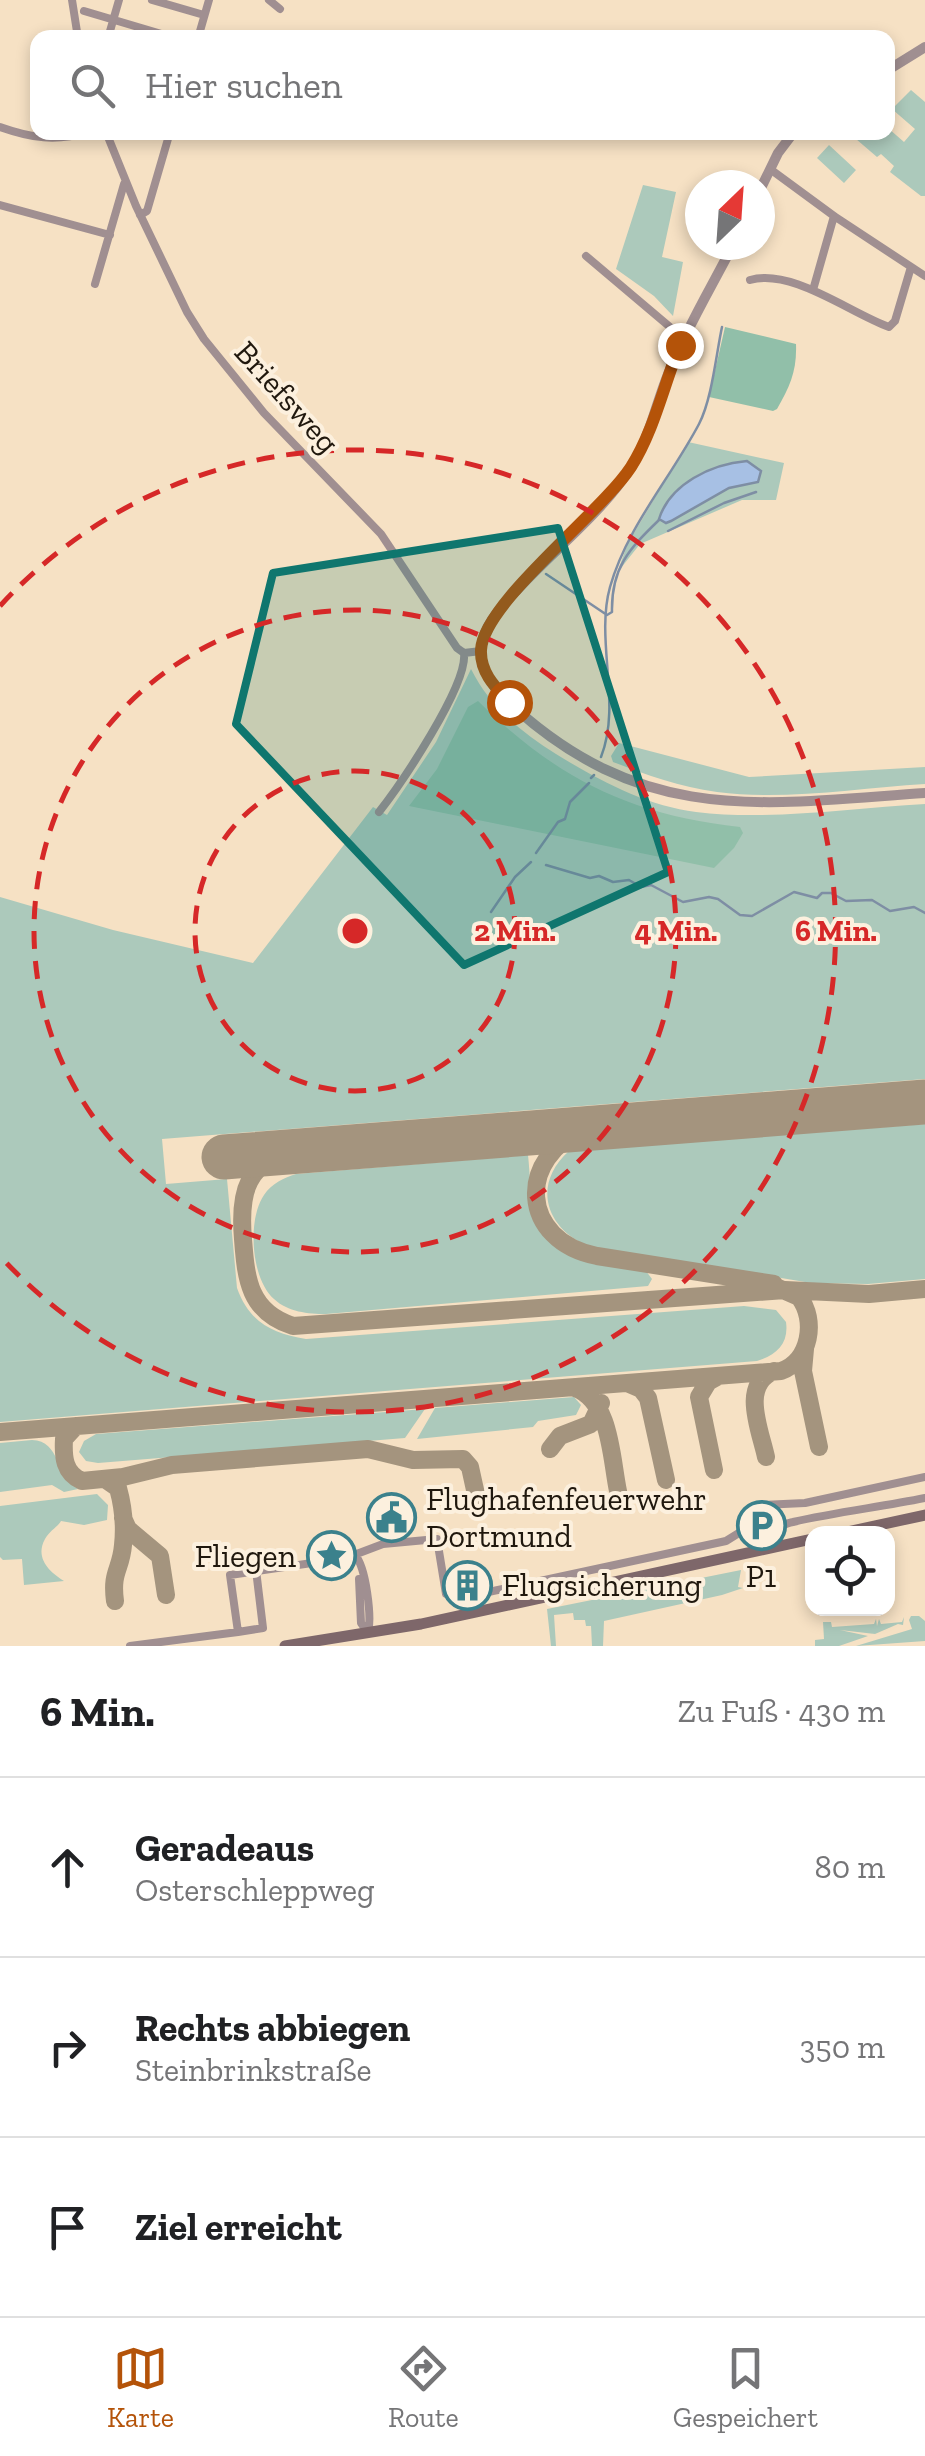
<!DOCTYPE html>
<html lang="de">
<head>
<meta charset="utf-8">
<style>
  :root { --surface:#fff; --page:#f2f2f2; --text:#202124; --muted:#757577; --line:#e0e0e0; --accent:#b45309 }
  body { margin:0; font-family:"Zilla Slab",serif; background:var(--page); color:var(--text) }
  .controls { position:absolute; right:30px; bottom:30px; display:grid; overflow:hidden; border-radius:20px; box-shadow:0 5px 15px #0003 }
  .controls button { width:90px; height:90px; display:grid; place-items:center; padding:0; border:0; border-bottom:2px solid var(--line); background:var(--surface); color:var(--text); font:50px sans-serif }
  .compass { position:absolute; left:685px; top:170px; width:90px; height:90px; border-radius:50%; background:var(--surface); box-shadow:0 5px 15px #0003; rotate:25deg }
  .stop { position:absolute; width:30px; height:30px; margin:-22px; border:8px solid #b45309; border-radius:50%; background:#fff }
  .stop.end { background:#b45309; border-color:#fff; box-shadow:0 2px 10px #0008 }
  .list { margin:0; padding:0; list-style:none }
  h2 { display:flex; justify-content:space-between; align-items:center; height:130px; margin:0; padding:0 40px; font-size:42px }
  h2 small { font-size:32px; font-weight:400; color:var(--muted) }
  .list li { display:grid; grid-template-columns:65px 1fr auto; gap:30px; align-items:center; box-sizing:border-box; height:180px; padding:0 40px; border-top:2px solid var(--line) }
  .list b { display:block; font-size:38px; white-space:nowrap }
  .list p { margin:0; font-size:32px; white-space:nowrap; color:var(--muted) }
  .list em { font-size:32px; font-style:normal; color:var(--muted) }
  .icon { flex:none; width:55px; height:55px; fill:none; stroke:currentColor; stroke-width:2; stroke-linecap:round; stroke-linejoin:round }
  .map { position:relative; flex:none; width:925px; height:1646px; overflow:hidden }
  .search { position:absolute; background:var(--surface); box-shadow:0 5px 15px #0003; left:30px; right:30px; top:30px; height:110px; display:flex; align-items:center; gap:25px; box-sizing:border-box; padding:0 35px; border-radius:20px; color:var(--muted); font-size:38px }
  .sheet { height:670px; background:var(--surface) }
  nav { display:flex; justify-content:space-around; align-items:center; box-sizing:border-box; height:140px; border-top:2px solid var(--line); background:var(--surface); font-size:28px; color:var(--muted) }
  nav a { display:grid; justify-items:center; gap:5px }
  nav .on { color:var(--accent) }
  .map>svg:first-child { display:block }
  .green { fill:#acc9bb }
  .forest { fill:#91bfa9 }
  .water { fill:#a7c0e4; stroke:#7e8ea4; stroke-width:2.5 }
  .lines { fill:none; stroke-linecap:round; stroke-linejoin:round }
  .stream { stroke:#7e8ea4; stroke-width:2.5 }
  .taxiway { stroke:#a4947e; stroke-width:18 }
  .runway { stroke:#a4947e; stroke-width:45 }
  .minor { stroke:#a08f91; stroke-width:8 }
  .tertiary { stroke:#a08f91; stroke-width:10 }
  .secondary { stroke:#7e676a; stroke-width:11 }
  .route { stroke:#b45309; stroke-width:12 }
  .marked { fill:#0f766e; fill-opacity:0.2; stroke:#0f766e; stroke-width:8; stroke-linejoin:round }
  .ring { fill:none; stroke:#d62828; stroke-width:5; stroke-dasharray:18 12 }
  .labels { text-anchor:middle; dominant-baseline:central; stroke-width:8; stroke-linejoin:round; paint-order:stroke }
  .street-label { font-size:32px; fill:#20180e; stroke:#fcf0de }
  .poi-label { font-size:32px; fill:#20180e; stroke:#fcf0de; text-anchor:start }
  .centre { fill:#d62828; stroke:#fcf0de; stroke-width:5 }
  .ring-label { font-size:30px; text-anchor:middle; font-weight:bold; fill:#d62828; stroke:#fcf0de; stroke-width:8; stroke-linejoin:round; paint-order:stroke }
</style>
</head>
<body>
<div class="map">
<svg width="925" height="1646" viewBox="0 0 925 1646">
  <rect width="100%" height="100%" fill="#f6e1c4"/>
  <path class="green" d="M911,90L925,102V196H921L890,172L894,166L881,154L877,157L849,133L888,132V128L904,142L915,129L892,109Z
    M829,145L856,170L844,183L817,158Z
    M643,185L676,192L662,257L683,262L673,316L654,296L616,269Z
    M688,442L784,463L776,500H742L640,544L617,573L628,543Z
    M471,669C490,707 521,732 556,754C598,780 647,806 696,812C769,821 852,808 925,804V1079L162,1139L166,1184L227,1179L237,1288C249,1322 272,1333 306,1339L744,1306L776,1310L786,1322C789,1343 777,1355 757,1361L0,1422V897L113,930L253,963L373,807L387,815L436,742Z
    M619,743L749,777L925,767V784C859,788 782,801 717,792C680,787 647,775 613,762L611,756Z
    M925,1124V1279L868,1284L811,1283L588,1246C545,1228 532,1184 569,1151Z
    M528,1155C530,1173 530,1193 534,1211C547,1263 604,1260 646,1271L652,1279L648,1286L326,1314C308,1314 288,1312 274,1299C251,1279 247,1220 264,1195C272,1183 284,1178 296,1174Z
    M574,1397L581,1405L576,1415L538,1421L533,1427L417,1439L435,1408Z
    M425,1409L405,1438L98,1463L86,1461L79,1452L84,1441L96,1434Z
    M32,1440C61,1441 55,1476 78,1489L64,1492L52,1485L0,1492V1443Z
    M97,1494L108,1505L107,1520L84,1525L61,1521C58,1527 50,1530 45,1539C34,1559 51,1573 64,1581L24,1585L22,1559L3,1560L0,1557V1506Z
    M741,1570L738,1587L743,1588L722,1595L604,1621L603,1646H592L591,1626H586L585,1620H574L573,1613L554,1615L556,1646H551L547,1609Z
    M911,1616H919L925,1621V1641L856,1646L912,1629L909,1620Z
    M904,1617L903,1625L898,1624L875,1634L840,1630L868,1636L839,1646H815V1640L824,1639L823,1622H831L832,1627L874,1624L876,1619L877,1626L879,1619L881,1624L902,1622Z"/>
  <path class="forest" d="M725,327L796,344C797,371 790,386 777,409L773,411L709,397Z
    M478,701C556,778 630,815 740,827L743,833L734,848L714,868L409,806L437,769L468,707Z"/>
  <path class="water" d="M747,461L761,471L758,482L729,488L671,521L666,523L659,519C670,484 711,464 747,461Z"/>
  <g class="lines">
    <path class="stream" d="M668,531L724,503L756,492
      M546,574L607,615L612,612C611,568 629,549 659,520
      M601,757C622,704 595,641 610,587C627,527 670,479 699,424C712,399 716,355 722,327
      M591,778L594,775
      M536,853L558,822L565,819L570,802L589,783
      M546,865L590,878L599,876L613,882L629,880L641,887L651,885L683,902L709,897L718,899L740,915L752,916L794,892L817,898L822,893H831L846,901L872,900L890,911L914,907L925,913
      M491,912L515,877L531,862"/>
    <path class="taxiway" d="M587,1128C515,1157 520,1241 597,1256L774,1284
      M298,1151C246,1160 239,1193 243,1239C246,1279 249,1312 293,1326L785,1290L869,1294L925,1289
      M805,1349L803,1371L819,1447
      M627,1383L641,1389L648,1398L666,1480
      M575,1388C611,1401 611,1458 618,1491
      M76,1426L64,1439C63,1457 64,1473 82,1481L123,1477L172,1465L368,1449L413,1460L463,1459L470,1467L477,1499
      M0,1432L781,1371C810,1361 817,1320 799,1297L767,1283
      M550,1449L560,1436L591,1424L601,1403
      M766,1457C760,1429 740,1385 774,1371
      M714,1470L699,1397L708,1382L717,1377
      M105,1479L118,1488C123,1506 125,1527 123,1545C121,1570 111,1571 115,1601
      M123,1518L128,1529L160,1556L166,1595"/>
    <path class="runway" d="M224,1157L925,1102"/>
    <path class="minor" d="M72,0L78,38
      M152,0L204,15
      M269,0L280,9
      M84,11L175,38
      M108,38L119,0
      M198,38L209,0
      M0,127C31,138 56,142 88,132
      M106,132L136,206L187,312L204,339L264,413L381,534L457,648L464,653L481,651
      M770,169L834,216L925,276
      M0,205L110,235
      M140,215L147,211L170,132
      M586,256L683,338
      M750,280C792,268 850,313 889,327L895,321L911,267
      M95,284L124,184
      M813,290L834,216
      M379,812C401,784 468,685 464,653
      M750,1526L752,1511L761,1505L805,1503L925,1477
      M750,1526C765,1540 777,1525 793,1522C837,1512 881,1507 925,1498
      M355,1555C366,1567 372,1617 368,1633
      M359,1579L361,1623L368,1633
      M238,1632L263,1628L256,1570
      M130,1646L238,1632L230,1575L346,1558L383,1544L437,1539L446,1594L456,1599L726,1541L750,1526"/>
    <path class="tertiary" d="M888,70L925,47
      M760,190L778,153L794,132
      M733,245C711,288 686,329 668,374C656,404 649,438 632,466C602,513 556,548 518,589C505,603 489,619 483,638C474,667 496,691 516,709C648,826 764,804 925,793"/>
    <path class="secondary" d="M838,1534L925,1515
      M285,1646L421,1624L812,1539"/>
  </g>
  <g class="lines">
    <path class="route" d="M509,702C495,687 480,672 481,650C483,603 601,513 631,467C654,431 664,384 680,345"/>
  </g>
  <path class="marked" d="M558,528L668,872L464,965L236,724L273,573Z"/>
  <g class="ring">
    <circle cx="355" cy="931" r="160"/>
    <circle cx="355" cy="931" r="321"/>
    <path d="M0 606A481 481 0 1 1 0 1256"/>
  </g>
  <defs>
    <symbol id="civic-ring" viewBox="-11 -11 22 22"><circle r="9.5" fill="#fcf0de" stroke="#3b818c" stroke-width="1.5"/><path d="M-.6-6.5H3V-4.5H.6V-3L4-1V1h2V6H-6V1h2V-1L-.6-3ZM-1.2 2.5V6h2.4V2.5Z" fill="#3b818c"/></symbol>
    <symbol id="parking-ring" viewBox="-11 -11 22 22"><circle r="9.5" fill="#fcf0de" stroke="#3b818c" stroke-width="1.5"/><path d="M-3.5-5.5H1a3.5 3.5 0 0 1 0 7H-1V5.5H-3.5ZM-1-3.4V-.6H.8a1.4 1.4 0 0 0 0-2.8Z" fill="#3b818c"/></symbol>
    <symbol id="sight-ring" viewBox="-11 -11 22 22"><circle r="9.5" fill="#fcf0de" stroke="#3b818c" stroke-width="1.5"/><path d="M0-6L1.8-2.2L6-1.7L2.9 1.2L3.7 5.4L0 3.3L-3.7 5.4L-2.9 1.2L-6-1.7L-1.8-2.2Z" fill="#3b818c"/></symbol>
    <symbol id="building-ring" viewBox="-11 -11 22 22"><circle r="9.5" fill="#fcf0de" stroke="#3b818c" stroke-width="1.5"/><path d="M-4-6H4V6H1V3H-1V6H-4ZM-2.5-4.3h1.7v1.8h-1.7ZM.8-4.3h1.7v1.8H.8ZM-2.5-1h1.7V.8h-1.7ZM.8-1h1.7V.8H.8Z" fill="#3b818c"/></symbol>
  </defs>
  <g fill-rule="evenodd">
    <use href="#civic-ring" x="364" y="1490" width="55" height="55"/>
    <use href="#parking-ring" x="734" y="1498" width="55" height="55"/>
    <use href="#sight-ring" x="304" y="1528" width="55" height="55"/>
    <use href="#building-ring" x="440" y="1558" width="55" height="55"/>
  </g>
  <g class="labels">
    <g class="street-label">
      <text transform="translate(287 397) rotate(48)">Briefsweg</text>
    </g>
    <g class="poi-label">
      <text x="426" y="1499">Flughafenfeuerwehr<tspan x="426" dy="37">Dortmund</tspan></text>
      <text x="296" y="1556" text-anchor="end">Fliegen</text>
      <text x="761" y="1576" text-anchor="middle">P1</text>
      <text x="502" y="1585">Flugsicherung</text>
    </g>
  </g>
  <circle cx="355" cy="931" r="15" class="centre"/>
  <g class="ring-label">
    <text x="515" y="941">2 Min.</text>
    <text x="676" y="941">4 Min.</text>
    <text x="836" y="941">6 Min.</text>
  </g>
</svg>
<div class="controls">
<button><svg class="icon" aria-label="locate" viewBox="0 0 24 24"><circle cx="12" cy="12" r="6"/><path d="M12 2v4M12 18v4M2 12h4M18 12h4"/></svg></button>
</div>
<svg class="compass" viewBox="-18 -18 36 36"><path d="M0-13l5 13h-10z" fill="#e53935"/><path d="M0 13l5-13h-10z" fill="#757577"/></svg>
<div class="stop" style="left:509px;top:702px"></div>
<div class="stop end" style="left:680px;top:345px"></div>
<div class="search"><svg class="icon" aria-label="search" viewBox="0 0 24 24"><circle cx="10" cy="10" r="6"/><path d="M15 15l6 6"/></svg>Hier suchen</div>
</div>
<section class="sheet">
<h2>6 Min.<small>Zu Fuß · 430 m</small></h2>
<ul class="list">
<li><svg class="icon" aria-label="ahead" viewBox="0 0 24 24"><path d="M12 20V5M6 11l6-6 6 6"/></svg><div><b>Geradeaus</b><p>Osterschleppweg</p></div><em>80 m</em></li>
<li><svg class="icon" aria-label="right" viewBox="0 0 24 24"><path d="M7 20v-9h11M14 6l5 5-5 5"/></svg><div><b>Rechts abbiegen</b><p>Steinbrinkstraße</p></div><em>350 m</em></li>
<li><svg class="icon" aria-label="arrive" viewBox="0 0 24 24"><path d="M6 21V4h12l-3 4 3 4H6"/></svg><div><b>Ziel erreicht</b></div></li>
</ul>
</section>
<nav>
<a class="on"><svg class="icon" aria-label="map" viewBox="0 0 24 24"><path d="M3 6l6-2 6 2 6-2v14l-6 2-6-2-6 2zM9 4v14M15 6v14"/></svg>Karte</a>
<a><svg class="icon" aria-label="directions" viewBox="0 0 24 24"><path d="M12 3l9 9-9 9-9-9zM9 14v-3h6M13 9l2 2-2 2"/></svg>Route</a>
<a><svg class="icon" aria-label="saved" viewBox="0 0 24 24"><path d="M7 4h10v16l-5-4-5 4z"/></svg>Gespeichert</a>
</nav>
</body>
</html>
